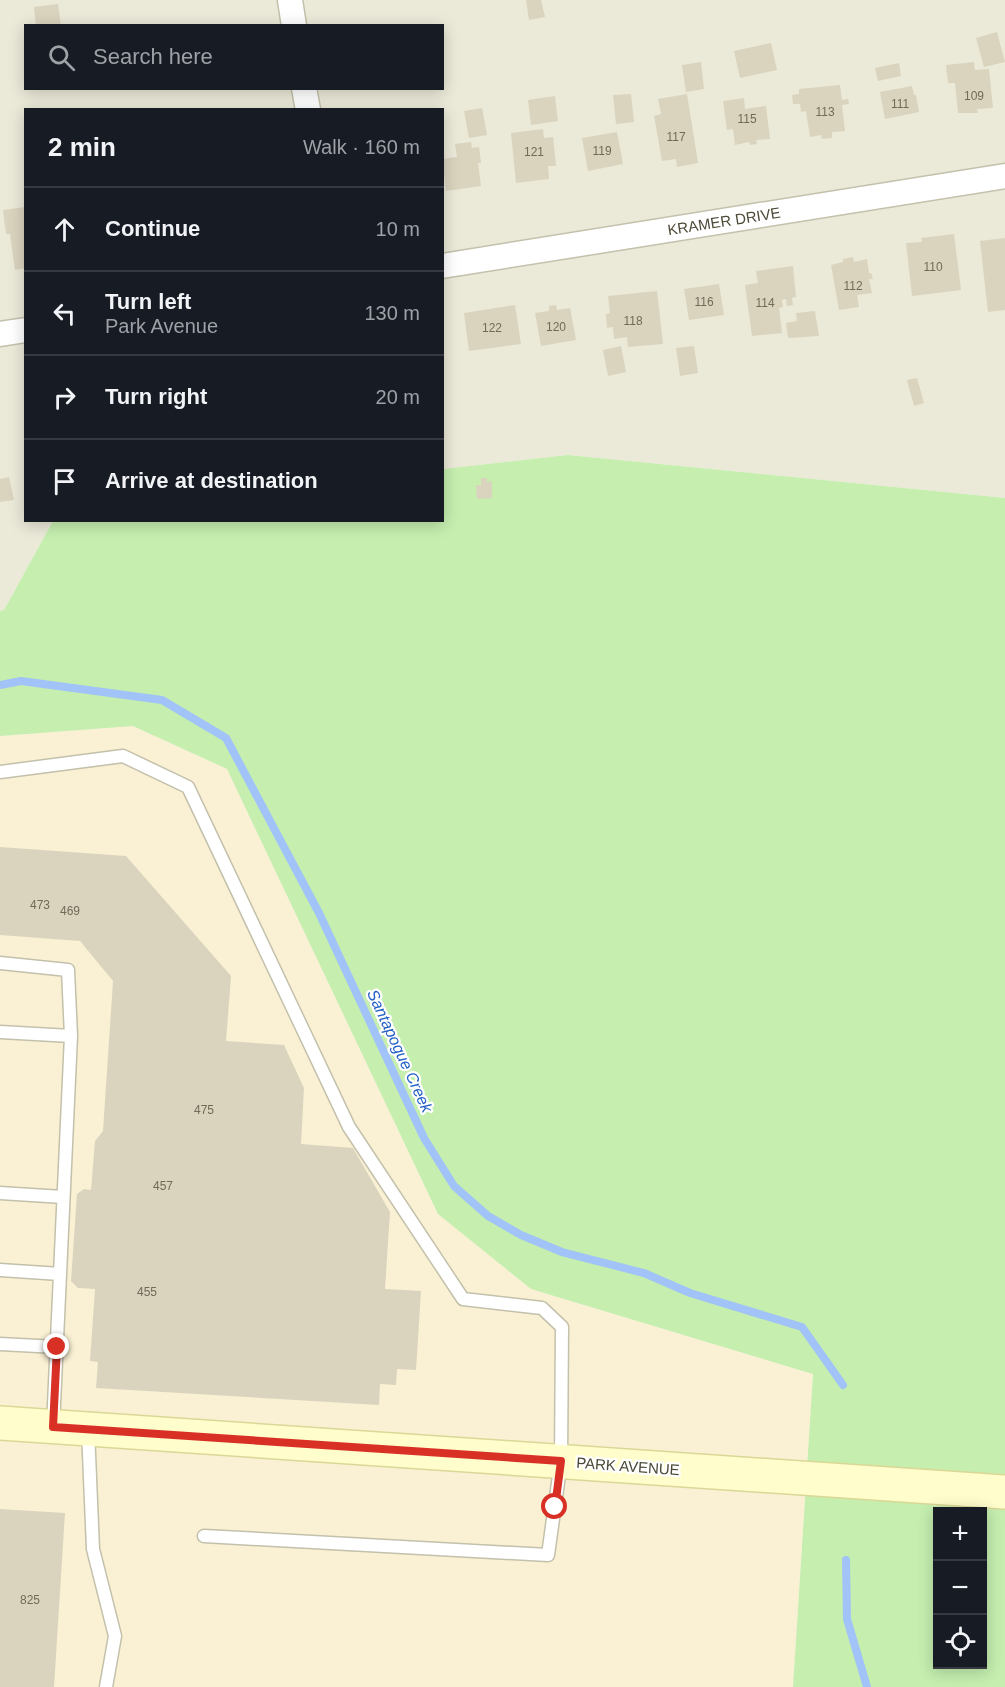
<!DOCTYPE html>
<html lang="en">
<head>
<meta charset="utf-8">
<style>
  :root { --surface:#171b24; --page:#20242c; --text:#f1f3f6; --muted:#9ea1a6; --line:#363941 }
  body { margin:0; font-family:Arial,sans-serif; background:var(--page); color:var(--text) }
  .controls { position:absolute; right:18px; bottom:18px; display:grid; overflow:hidden; border-radius:0px; box-shadow:0 3px 15px #0003 }
  .controls button { width:54px; height:54px; display:grid; place-items:center; padding:0; border:0; border-bottom:2px solid var(--line); background:var(--surface); color:var(--text); font:30px sans-serif }
  .stop { position:absolute; width:18px; height:18px; margin:-14px; border:4px solid #d93025; border-radius:50%; background:#fff }
  .stop.end { background:#d93025; border-color:#fff; box-shadow:0 2px 6px #0008 }
  .list { margin:0; padding:0; list-style:none }
  h2 { display:flex; justify-content:space-between; align-items:center; height:78px; margin:0; padding:0 24px; font-size:26px }
  h2 small { font-size:20px; font-weight:400; color:var(--muted) }
  .list li { display:grid; grid-template-columns:39px 1fr auto; gap:18px; align-items:center; box-sizing:border-box; height:84px; padding:0 24px; border-top:2px solid var(--line) }
  .list b { display:block; font-size:22px; white-space:nowrap }
  .list p { margin:0; font-size:20px; white-space:nowrap; color:var(--muted) }
  .list em { font-size:20px; font-style:normal; color:var(--muted) }
  .icon { flex:none; width:33px; height:33px; fill:none; stroke:currentColor; stroke-width:2; stroke-linecap:round; stroke-linejoin:round }
  .map { position:relative; flex:none; width:1005px; height:1687px; overflow:hidden }
  .search { position:absolute; background:var(--surface); box-shadow:0 3px 15px #0003; left:24px; top:24px; width:420px; height:66px; display:flex; align-items:center; gap:15px; box-sizing:border-box; padding:0 21px; border-radius:0px; color:var(--muted); font-size:22px }
  .panel { position:absolute; background:var(--surface); box-shadow:0 3px 15px #0003; left:24px; top:108px; width:420px; height:414px; border-radius:0px }
  .map>svg:first-child { display:block }
  .residential { fill:#ebe9d8; fill-rule:evenodd }
  .commercial { fill:#faf1d4 }
  .green { fill:#c5eeaf; fill-rule:evenodd }
  .lines { fill:none; stroke-linecap:round; stroke-linejoin:round }
  .stream { stroke:#a1c3f8; stroke-width:8 }
  .building { fill:#dad4be }
  .lane-casing { stroke:#c3c0ab; stroke-width:15 }
  .street-casing { stroke:#c3c0ab; stroke-width:27 }
  .secondary-casing { stroke:#dbd796; stroke-width:36 }
  .lane { stroke:#fff; stroke-width:12 }
  .street { stroke:#fff; stroke-width:24 }
  .secondary { stroke:#fffdcc; stroke-width:33 }
  .route { stroke:#d93025; stroke-width:8 }
  .labels { text-anchor:middle; dominant-baseline:central; stroke-width:4.5; stroke-linejoin:round; paint-order:stroke }
  .number-label { font-size:12px; fill:#706b59 }
  .street-label { font-size:15px; fill:#4c4837; stroke:#fff }
  .water-label { font-size:16px; font-style:italic; fill:#2360c5; stroke:#fff }
</style>
</head>
<body>
<div class="map">
<svg width="1005" height="1687" viewBox="0 0 1005 1687">
  <rect width="100%" height="100%" fill="#f6f5ea"/>
  <path class="residential" d="M0,0H1005V498L568,455L443,469L442,110H26V520L53,521L4,610L0,611ZM26,26H442V88H26Z"/>
  <path class="commercial" d="M133,726L227,769L438,1214L531,1289L813,1374L793,1687H0V736Z"/>
  <path class="green" d="M568,455L1005,498V1687H793L813,1374L531,1289L438,1214L227,769L133,726L0,736V611L4,610L53,521L442,520L443,469ZM938,1512H982V1664H938Z"/>
  <g class="lines">
    <path class="stream" d="M0,685L21,681L162,700L226,738L319,913L424,1138L454,1186L488,1216L521,1235L562,1252L644,1273L690,1293L802,1327L843,1385
      M846,1560L847,1619L867,1687"/>
  </g>
  <path class="building" d="M526,0H541L545,17L529,20Z
    M58,4L61,26H36L34,7Z
    M997,32L1005,62L984,67L976,38Z
    M771,43L777,70L740,78L734,51Z
    M701,62L704,89L686,92L682,65Z
    M974,62L975,70L989,69L993,108L977,109L978,113H958L955,83H948L946,65Z
    M899,63L901,76L878,81L875,68Z
    M840,85L842,100L848,99L849,104L842,105L845,131L832,132V138L822,139L821,135L810,137L806,111L801,112L800,104H793L792,95L799,94V89Z
    M912,86L914,95H916L919,112L885,119L880,92Z
    M631,94L634,122L616,124L613,95Z
    M687,94L698,163L677,167L676,159L662,161L654,116L661,114L658,99Z
    M555,96L558,121L531,125L528,100Z
    M744,98L745,109L766,106L770,139L756,140L757,144L750,145L749,142L735,145L733,129L727,130L723,101Z
    M482,108L487,135L469,138L464,111Z
    M543,129L544,138L553,137L556,166H548L549,179L516,183L511,133Z
    M617,132L623,164L588,171L582,138Z
    M471,142L472,148L479,147L481,163H478L481,186L446,191L442,159L457,157L455,144Z
    M25,207L26,268L15,270L10,234H6L3,210Z
    M954,234L961,290L912,296L906,243L922,242L921,238Z
    M1005,238V310L988,312L980,241Z
    M853,257L854,262L867,259L869,273H871L873,279H869L872,293L857,295L859,307L839,310L831,265L843,262V259Z
    M793,266L796,297L792,298L793,305L787,306L786,299L782,300L783,307L779,308L782,333L752,336L745,285L758,283L756,271Z
    M719,284L724,315L689,320L684,289Z
    M657,291L663,344L628,347L627,337L614,339L613,327L607,328L606,314L610,313L608,296Z
    M515,305L521,344L469,351L464,313Z
    M556,305L557,310L570,308L576,340L541,346L535,313L549,311V306Z
    M815,311L819,336L788,338L786,323L797,321L796,313Z
    M621,346L626,372L608,376L603,350Z
    M694,346L698,373L680,376L676,348Z
    M917,378L924,403L914,406L907,380Z
    M9,477L14,500L0,502V479Z
    M481,478H487V482L492,481V498L477,499L476,485H481Z
    M0,847L126,856L231,976L226,1041L284,1045L304,1088L301,1144L353,1148L390,1212L385,1289L421,1291L416,1370L397,1369L396,1385L380,1384L379,1405L96,1388L98,1362L90,1361L95,1289L78,1288L71,1281L77,1194L84,1189L91,1190L95,1141L103,1131L113,981L80,941L0,935Z
    M0,1509L65,1513L54,1687H0Z"/>
  <g class="lines">
    <defs>
      <path id="lane" d="M0,772L123,756L188,787L349,1127L463,1299L542,1308L562,1327L561,1461L548,1555L204,1536
        M0,963L68,970L71,1036
        M0,1032L71,1036L53,1426
        M0,1193L63,1197
        M0,1270L60,1274
        M0,1344L57,1347
        M88,1430L93,1549L115,1636L106,1687"/>
      <path id="street" d="M290,0L294,26
        M304,88L308,110
        M442,266L1005,176
        M0,334L26,330"/>
      <path id="secondary" d="M0,1423L1005,1492"/>
    </defs>
    <use href="#lane" class="lane-casing"/>
    <use href="#street" class="street-casing"/>
    <use href="#secondary" class="secondary-casing"/>
    <use href="#lane" class="lane"/>
    <use href="#street" class="street"/>
    <use href="#secondary" class="secondary"/>
  </g>
  <g class="lines">
    <path class="route" d="M57,1347L53,1427L561,1461L555,1507"/>
  </g>
  <g class="labels">
    <g class="number-label">
      <text x="974" y="96">109</text>
      <text x="900" y="104">111</text>
      <text x="825" y="112">113</text>
      <text x="747" y="119">115</text>
      <text x="676" y="137">117</text>
      <text x="602" y="151">119</text>
      <text x="534" y="152">121</text>
      <text x="933" y="267">110</text>
      <text x="853" y="286">112</text>
      <text x="704" y="302">116</text>
      <text x="765" y="303">114</text>
      <text x="633" y="321">118</text>
      <text x="556" y="327">120</text>
      <text x="492" y="328">122</text>
      <text x="40" y="905">473</text>
      <text x="70" y="911">469</text>
      <text x="204" y="1110">475</text>
      <text x="163" y="1186">457</text>
      <text x="147" y="1292">455</text>
      <text x="30" y="1600">825</text>
    </g>
    <g class="street-label">
      <text transform="translate(724 221) rotate(-9)">KRAMER DRIVE</text>
      <text transform="translate(628 1466) rotate(4)">PARK AVENUE</text>
    </g>
    <g class="water-label">
      <text transform="translate(400 1051) rotate(65)">Santapogue Creek</text>
    </g>
  </g>
</svg>
<div class="controls">
<button>+</button>
<button>−</button>
<button><svg class="icon" aria-label="locate" viewBox="0 0 24 24"><circle cx="12" cy="12" r="6"/><path d="M12 2v4M12 18v4M2 12h4M18 12h4"/></svg></button>
</div>
<div class="stop" style="left:555px;top:1507px"></div>
<div class="stop end" style="left:57px;top:1347px"></div>
<div class="search"><svg class="icon" aria-label="search" viewBox="0 0 24 24"><circle cx="10" cy="10" r="6"/><path d="M15 15l6 6"/></svg>Search here</div>
<section class="panel">
<h2>2 min<small>Walk · 160 m</small></h2>
<ul class="list">
<li><svg class="icon" aria-label="ahead" viewBox="0 0 24 24"><path d="M12 20V5M6 11l6-6 6 6"/></svg><div><b>Continue</b></div><em>10 m</em></li>
<li><svg class="icon" aria-label="left" viewBox="0 0 24 24"><path d="M17 20v-9H6M10 6l-5 5 5 5"/></svg><div><b>Turn left</b><p>Park Avenue</p></div><em>130 m</em></li>
<li><svg class="icon" aria-label="right" viewBox="0 0 24 24"><path d="M7 20v-9h11M14 6l5 5-5 5"/></svg><div><b>Turn right</b></div><em>20 m</em></li>
<li><svg class="icon" aria-label="arrive" viewBox="0 0 24 24"><path d="M6 21V4h12l-3 4 3 4H6"/></svg><div><b>Arrive at destination</b></div></li>
</ul>
</section>
</div>
</body>
</html>
